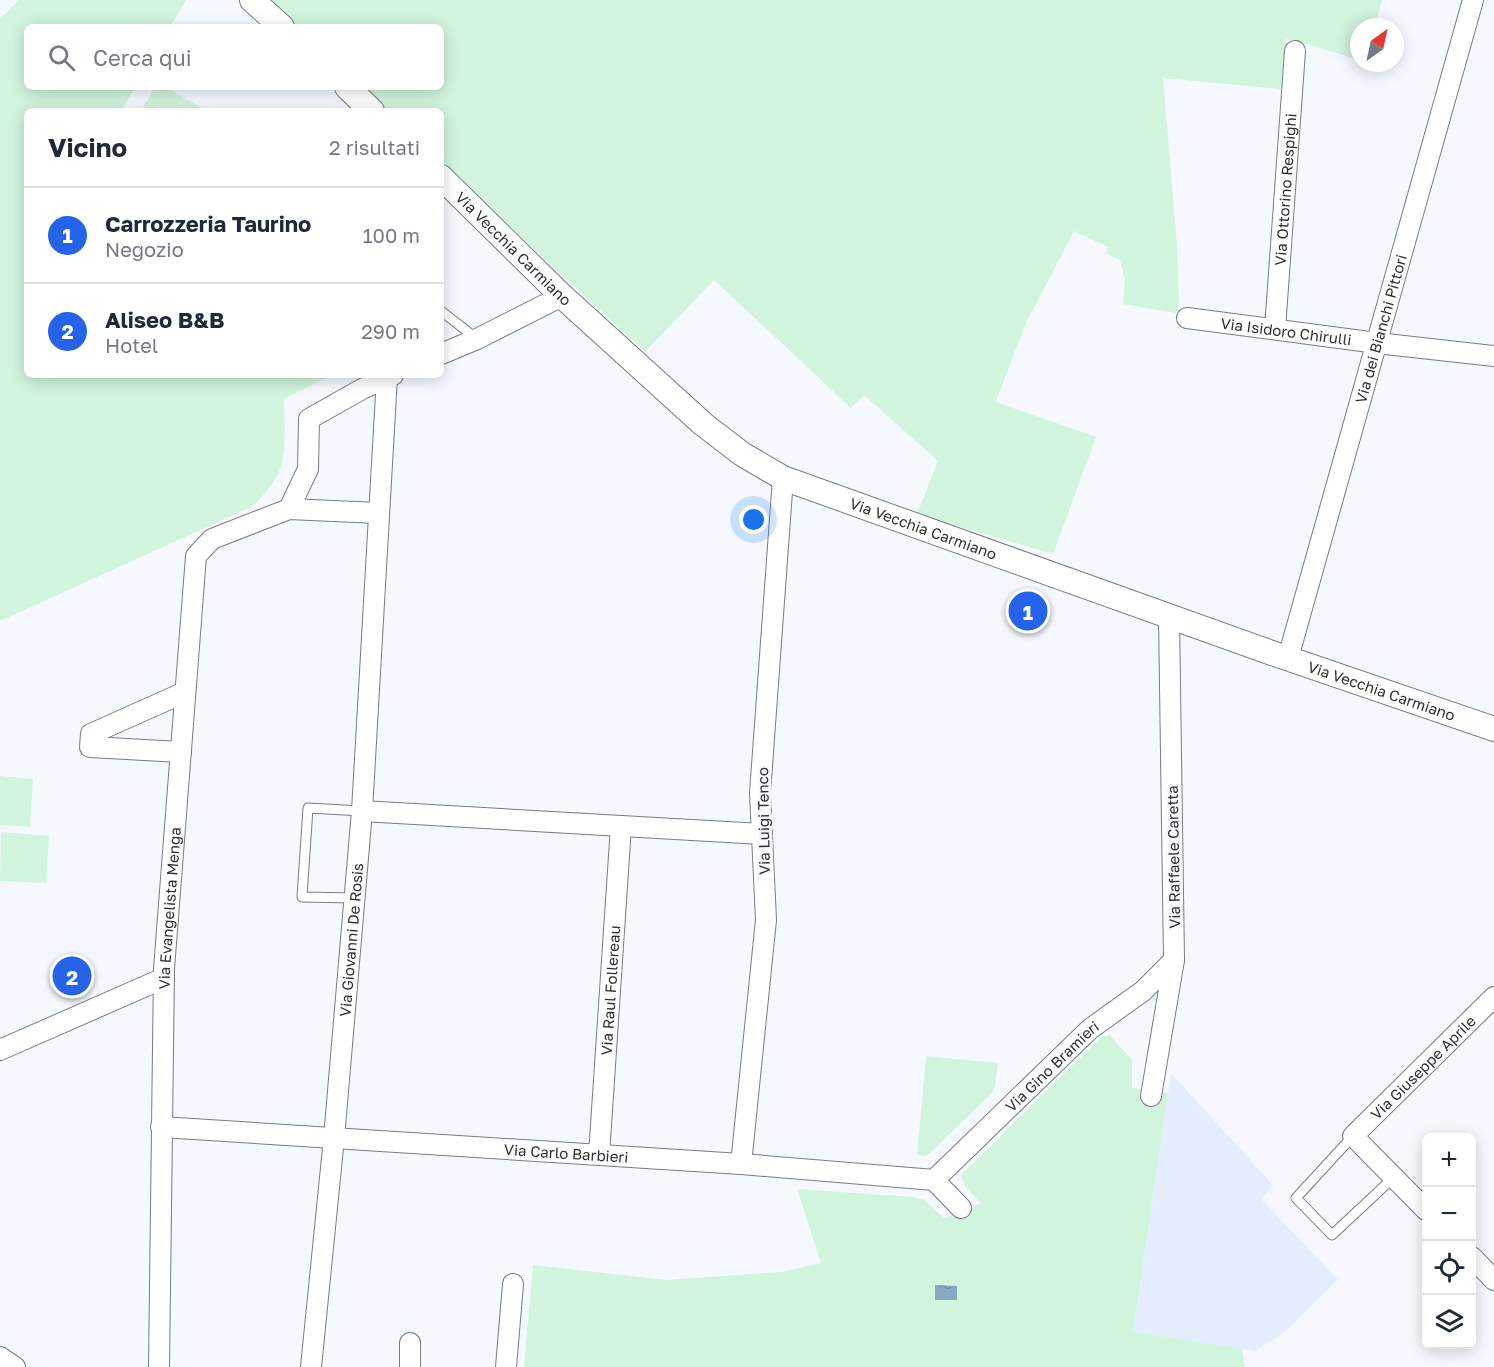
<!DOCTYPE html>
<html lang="it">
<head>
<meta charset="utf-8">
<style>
  :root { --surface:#fff; --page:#f2f2f3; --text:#1f2937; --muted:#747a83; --line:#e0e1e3; --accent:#2563eb }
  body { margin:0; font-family:"Golos Text",sans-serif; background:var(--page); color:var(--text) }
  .controls { position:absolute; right:18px; bottom:18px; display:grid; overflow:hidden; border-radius:9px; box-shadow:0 3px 15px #0003 }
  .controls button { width:54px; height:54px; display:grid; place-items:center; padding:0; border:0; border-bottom:2px solid var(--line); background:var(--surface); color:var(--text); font:30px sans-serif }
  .compass { position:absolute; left:1350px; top:18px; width:54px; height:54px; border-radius:50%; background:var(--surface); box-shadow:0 3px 15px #0003; rotate:33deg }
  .you { position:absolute; left:754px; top:520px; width:21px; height:21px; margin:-15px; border:4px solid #fff; border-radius:50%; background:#1a73e8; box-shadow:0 0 0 9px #1a73e833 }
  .badge { display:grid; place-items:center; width:39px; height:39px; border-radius:50%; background:var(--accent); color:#fff; font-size:20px; font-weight:700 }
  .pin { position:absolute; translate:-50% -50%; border:3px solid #fff; box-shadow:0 2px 6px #0006 }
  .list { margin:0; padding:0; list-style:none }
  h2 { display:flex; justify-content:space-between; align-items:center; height:78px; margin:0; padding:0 24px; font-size:26px }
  h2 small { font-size:20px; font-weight:400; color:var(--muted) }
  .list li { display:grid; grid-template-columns:39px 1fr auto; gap:18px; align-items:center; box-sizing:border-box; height:96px; padding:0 24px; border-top:2px solid var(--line) }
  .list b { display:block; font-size:22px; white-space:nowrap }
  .list p { margin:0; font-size:20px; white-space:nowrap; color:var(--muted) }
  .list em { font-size:20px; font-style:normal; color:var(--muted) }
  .icon { flex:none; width:33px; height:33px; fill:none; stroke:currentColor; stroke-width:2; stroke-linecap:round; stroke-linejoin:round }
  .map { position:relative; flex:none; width:1494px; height:1367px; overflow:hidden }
  .search { position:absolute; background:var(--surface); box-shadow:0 3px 15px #0003; left:24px; top:24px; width:420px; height:66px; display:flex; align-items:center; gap:15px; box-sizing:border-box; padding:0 21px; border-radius:9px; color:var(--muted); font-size:22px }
  .panel { position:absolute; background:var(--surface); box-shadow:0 3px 15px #0003; left:24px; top:108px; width:420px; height:270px; border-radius:9px }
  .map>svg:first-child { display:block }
  .built { fill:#e3edfe }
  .grass { fill:#d1f4dd }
  .water { fill:url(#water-ripples) }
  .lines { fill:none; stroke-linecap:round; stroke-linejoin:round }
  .service-casing { stroke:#767c85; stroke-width:11 }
  .minor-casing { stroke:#767c85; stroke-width:22 }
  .tertiary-casing { stroke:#767c85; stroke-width:26 }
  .service { stroke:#fff; stroke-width:9 }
  .minor { stroke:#fff; stroke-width:20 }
  .tertiary { stroke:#fff; stroke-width:24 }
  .labels { text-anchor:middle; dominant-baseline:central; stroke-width:6; stroke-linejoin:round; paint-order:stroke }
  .street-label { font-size:15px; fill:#2d2f33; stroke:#f5f9ff }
</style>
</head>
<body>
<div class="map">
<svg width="1494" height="1367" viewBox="0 0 1494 1367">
  <defs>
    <pattern id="water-ripples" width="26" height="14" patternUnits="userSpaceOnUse" patternTransform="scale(1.5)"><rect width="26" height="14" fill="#86a8c2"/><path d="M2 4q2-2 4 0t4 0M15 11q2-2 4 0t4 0" fill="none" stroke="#6e899e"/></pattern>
  </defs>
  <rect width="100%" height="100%" fill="#f5f9ff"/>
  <path class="built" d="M1171,1073L1273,1185L1261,1199L1338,1280L1286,1331L1256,1351L1133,1333Z"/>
  <path class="grass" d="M19,0H186L170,27H27V87H135L121,111H27V375H332L284,399C284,419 287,454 279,472C273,484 263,496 253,506L0,621V19Z
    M270,0H1382L1375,27H1359V60L1304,43L1286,39L1281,89L1163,78L1177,245L1179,303L1176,313L1123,304L1125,281L1120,260L1106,253L1108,247L1074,231L1025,325L996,402L1096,437L1053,554L917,514L938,461L864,395L851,408L714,280L645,352L441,163V111H386L361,87H441V27H298Z
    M155,87H166L207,111H141Z
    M0,776L33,779L30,827L0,825Z
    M1,832L49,836L46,883L0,881Z
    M1110,1035L1132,1060V1088L1168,1093L1133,1332L1242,1349L1245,1367H524L533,1265L666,1280L781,1272L821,1263L797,1189L913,1197L924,1200L944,1218L981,1203L965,1187L961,1175L1101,1037Z
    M926,1056L998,1063L995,1086L992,1093L931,1152L925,1156L917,1155Z"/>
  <path class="water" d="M935,1285L957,1286V1300H935Z"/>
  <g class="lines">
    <defs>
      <path id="service" d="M441,311L477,339
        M355,898L302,897L308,808L362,811
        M1353,1136L1296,1198L1332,1235L1394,1177"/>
      <g id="minor">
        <path id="s1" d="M1187,318L1377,343L1494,356"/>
        <path id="s2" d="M1275,329L1295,51"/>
        <path d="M441,354L477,339L562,296"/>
        <path d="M289,509L308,469L309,419L362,389L393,375"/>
        <path id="s3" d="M1288,658L1473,0"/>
        <path d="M181,752L90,747L91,734L185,692"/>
        <path d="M362,811L762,834"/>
        <path d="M0,1050L164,978"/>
        <path d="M1151,1096L1174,960L1169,616"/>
        <path id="s4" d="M161,1127L741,1164L934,1180L961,1208"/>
        <path id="s5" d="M599,1155L621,826"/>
        <path d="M741,1164L766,920L760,793L783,478"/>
        <path id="s6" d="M934,1180L1090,1029L1143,991L1174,960"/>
        <path id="s7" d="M1426,1210L1353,1136L1494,997"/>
        <path d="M1472,1257L1494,1280"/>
        <path d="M0,1357L15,1367"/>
        <path id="s8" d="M159,1367L164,969L196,556L212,539L289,509L378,513"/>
        <path id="s9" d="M311,1367L334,1138L362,811L387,377"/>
        <path d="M410,1367V1343"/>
        <path d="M506,1367L513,1284"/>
      </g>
      <g id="tertiary">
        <path d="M252,0L282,27"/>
        <path d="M347,87L372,111"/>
        <path id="s10" d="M441,177L562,296L703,424L742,454L783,478L1269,652L1494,729"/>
      </g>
    </defs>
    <use href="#service" class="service-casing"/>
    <use href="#minor" class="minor-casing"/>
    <use href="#tertiary" class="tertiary-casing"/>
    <use href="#service" class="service"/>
    <use href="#minor" class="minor"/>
    <use href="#tertiary" class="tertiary"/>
  </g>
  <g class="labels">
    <g class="street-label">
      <text stroke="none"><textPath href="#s2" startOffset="140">Via Ottorino Respighi</textPath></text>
      <text stroke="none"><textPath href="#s10" startOffset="102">Via Vecchia Carmiano</textPath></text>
      <text stroke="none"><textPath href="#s3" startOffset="342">Via dei Bianchi Pittori</textPath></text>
      <text stroke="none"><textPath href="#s1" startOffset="100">Via Isidoro Chirulli</textPath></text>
      <text stroke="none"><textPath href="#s10" startOffset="606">Via Vecchia Carmiano</textPath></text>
      <text stroke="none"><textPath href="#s10" startOffset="1092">Via Vecchia Carmiano</textPath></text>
      <text transform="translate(763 821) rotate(-91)">Via Luigi Tenco</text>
      <text transform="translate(1173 857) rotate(-91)">Via Raffaele Caretta</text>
      <text stroke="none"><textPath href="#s8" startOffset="459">Via Evangelista Menga</textPath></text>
      <text stroke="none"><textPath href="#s9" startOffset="429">Via Giovanni De Rosis</textPath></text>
      <text stroke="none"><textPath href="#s5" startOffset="165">Via Raul Follereau</textPath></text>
      <text stroke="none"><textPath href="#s7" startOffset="202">Via Giuseppe Aprile</textPath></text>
      <text stroke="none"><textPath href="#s6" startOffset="164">Via Gino Bramieri</textPath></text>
      <text stroke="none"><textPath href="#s4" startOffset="406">Via Carlo Barbieri</textPath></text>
    </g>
  </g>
</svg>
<div class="controls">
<button>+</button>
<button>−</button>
<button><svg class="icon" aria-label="locate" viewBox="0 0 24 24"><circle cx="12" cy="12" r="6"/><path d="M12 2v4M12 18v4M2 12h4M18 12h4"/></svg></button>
<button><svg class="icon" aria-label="layers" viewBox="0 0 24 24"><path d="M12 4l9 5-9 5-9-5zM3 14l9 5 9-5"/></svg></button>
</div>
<svg class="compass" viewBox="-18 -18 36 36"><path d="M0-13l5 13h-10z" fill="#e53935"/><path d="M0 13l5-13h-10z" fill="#747a83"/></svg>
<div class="you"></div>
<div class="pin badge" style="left:1028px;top:611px">1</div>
<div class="pin badge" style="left:72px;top:976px">2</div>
<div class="search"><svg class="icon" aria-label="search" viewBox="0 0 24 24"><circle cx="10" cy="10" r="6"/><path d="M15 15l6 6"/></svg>Cerca qui</div>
<section class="panel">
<h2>Vicino<small>2 risultati</small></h2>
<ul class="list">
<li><span class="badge">1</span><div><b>Carrozzeria Taurino</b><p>Negozio</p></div><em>100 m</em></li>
<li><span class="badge">2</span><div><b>Aliseo B&amp;B</b><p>Hotel</p></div><em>290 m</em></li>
</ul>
</section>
</div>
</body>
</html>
